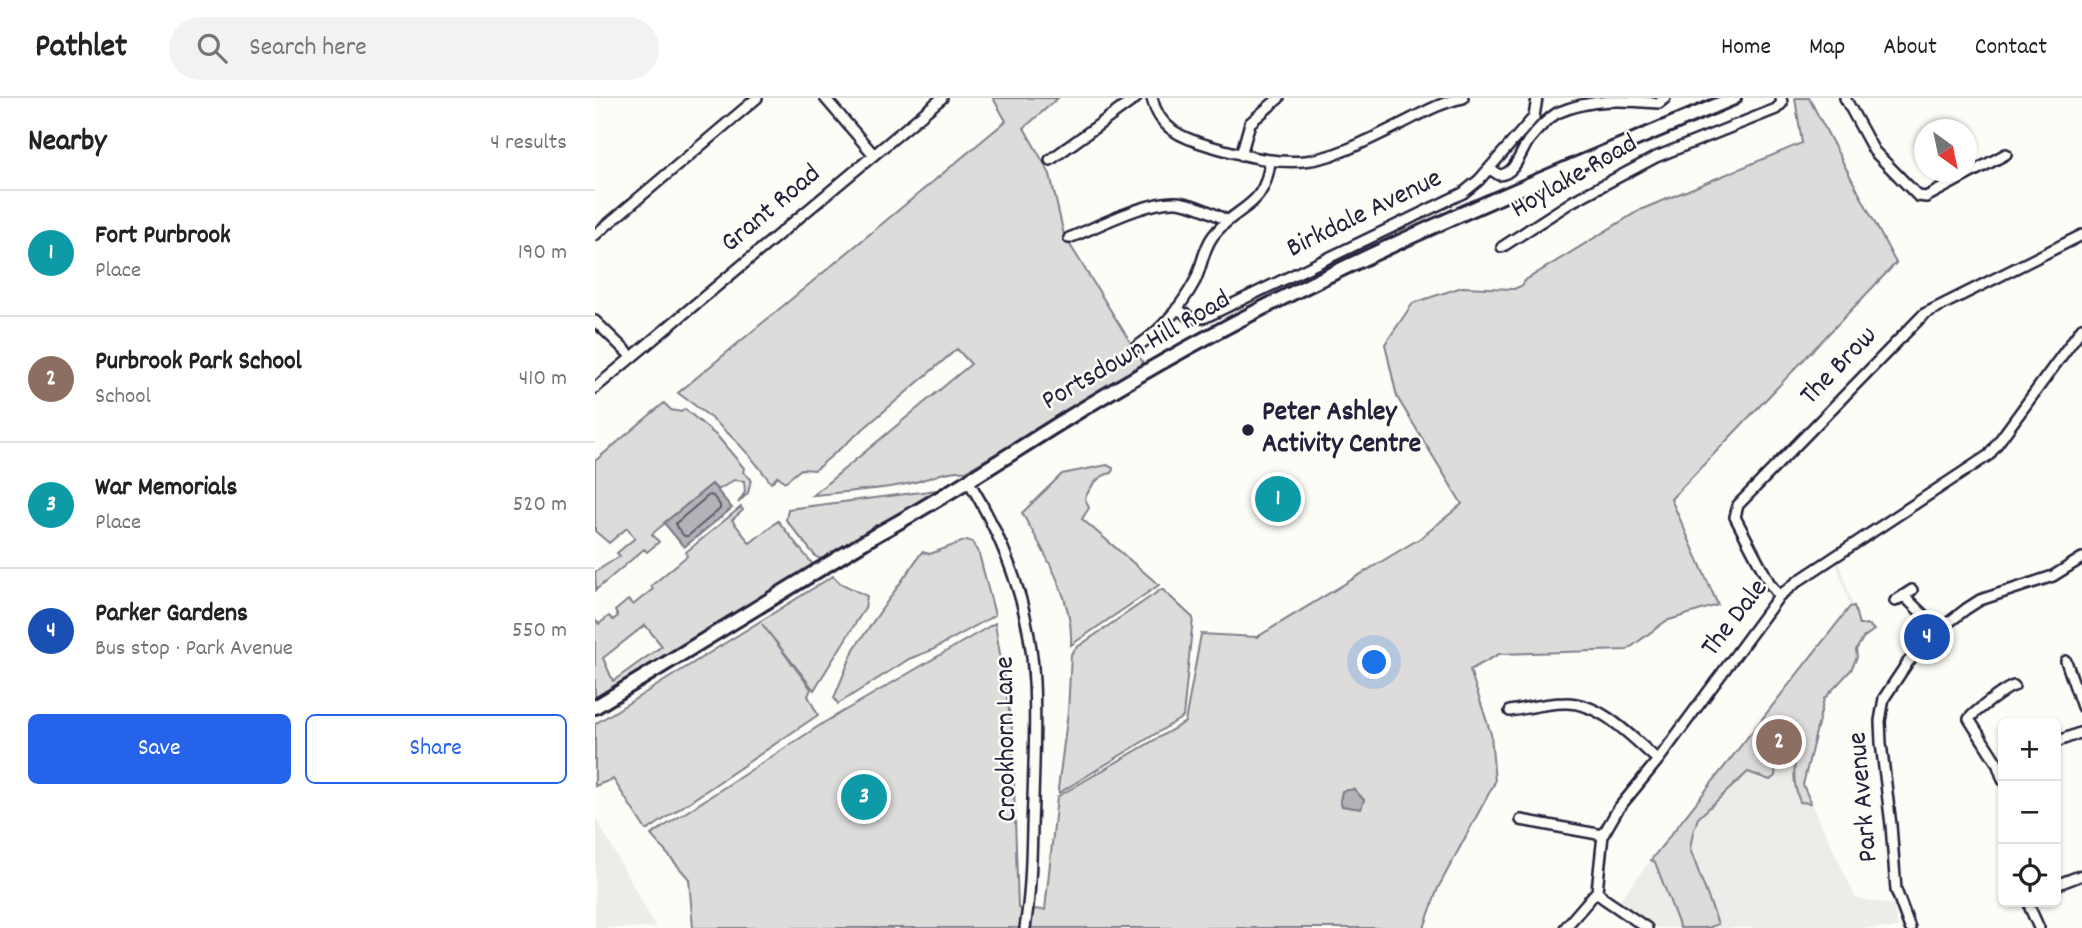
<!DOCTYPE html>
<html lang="en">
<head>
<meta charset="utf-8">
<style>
  :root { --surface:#fff; --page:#f2f2f2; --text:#222; --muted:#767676; --line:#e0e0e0; --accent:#2563eb }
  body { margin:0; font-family:Dekko,sans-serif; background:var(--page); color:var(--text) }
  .controls { position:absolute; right:21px; bottom:21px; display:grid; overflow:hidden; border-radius:10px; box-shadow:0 2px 5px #0004 }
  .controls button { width:63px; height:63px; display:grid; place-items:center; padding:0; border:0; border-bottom:2px solid var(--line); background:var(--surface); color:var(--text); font:35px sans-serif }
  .compass { position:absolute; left:1319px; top:21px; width:63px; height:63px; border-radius:50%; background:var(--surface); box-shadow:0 2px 5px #0004; rotate:147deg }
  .you { position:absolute; left:780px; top:565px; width:24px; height:24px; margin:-18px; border:5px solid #fff; border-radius:50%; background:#1a73e8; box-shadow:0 0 0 10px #1a73e833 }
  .badge { display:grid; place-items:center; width:46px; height:46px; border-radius:50%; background:var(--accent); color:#fff; font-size:23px; font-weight:700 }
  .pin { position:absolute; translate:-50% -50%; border:4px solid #fff; box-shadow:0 2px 7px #0006 }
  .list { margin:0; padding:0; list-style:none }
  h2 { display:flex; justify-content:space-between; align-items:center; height:91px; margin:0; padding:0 28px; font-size:30px }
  h2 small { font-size:23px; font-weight:400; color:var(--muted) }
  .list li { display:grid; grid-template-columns:46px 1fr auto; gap:21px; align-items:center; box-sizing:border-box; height:126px; padding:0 28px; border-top:2px solid var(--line) }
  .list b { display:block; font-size:26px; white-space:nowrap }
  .list p { margin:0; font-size:23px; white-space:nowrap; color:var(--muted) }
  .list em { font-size:23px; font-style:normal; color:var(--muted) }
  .actions { display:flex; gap:14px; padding:21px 28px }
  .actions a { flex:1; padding:16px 0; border:2px solid var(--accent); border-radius:10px; text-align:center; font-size:24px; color:var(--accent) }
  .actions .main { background:var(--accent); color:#fff }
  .icon { flex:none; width:38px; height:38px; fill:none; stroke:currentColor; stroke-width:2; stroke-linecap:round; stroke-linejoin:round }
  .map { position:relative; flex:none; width:1487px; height:830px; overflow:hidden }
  header { display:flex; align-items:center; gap:42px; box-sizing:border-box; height:98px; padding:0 35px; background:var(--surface); border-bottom:2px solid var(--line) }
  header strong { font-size:33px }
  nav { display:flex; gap:38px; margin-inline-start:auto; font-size:24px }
  .search { width:490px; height:63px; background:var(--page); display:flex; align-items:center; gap:18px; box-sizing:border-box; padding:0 24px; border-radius:38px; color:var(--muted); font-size:26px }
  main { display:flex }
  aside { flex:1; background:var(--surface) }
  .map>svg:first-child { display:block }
  .built { fill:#ecece9 }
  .green { fill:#dddcdb; stroke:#807f8b; stroke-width:2; fill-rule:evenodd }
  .water { fill:#b2b2b7; stroke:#787885; stroke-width:2 }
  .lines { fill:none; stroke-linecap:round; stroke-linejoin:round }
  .shore { stroke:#5c5c6d; stroke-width:2 }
  .minor-casing { stroke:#22223b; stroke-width:14 }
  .major-casing { stroke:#22223b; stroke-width:18 }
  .minor { stroke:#fdfcf7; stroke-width:9 }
  .major { stroke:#fdfcf7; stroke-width:12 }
  .poi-dot { fill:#22223b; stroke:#fdfcf7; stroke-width:2.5 }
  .labels { text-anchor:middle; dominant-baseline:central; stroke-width:5; stroke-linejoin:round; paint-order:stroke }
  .street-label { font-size:28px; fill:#22223b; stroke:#fdfcf7 }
  .poi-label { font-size:28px; font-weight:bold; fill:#22223b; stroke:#fdfcf7; text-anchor:start }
</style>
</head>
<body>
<header>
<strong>Pathlet</strong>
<div class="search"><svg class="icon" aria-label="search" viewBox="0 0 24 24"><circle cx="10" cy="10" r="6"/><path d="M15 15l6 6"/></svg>Search here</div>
<nav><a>Home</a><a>Map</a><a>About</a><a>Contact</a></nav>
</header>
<main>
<aside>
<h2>Nearby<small>4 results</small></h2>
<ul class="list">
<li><span class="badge" style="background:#0f9aa8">1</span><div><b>Fort Purbrook</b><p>Place</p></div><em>190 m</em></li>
<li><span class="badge" style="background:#8d6e63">2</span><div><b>Purbrook Park School</b><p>School</p></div><em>410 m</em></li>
<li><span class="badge" style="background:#0f9aa8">3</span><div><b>War Memorials</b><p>Place</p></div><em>520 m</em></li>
<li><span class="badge" style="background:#1a4fb4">4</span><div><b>Parker Gardens</b><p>Bus stop · Park Avenue</p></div><em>550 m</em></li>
</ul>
<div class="actions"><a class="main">Save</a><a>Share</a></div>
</aside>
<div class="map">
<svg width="1487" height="830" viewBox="0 0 1487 830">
  <rect width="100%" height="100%" fill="#fdfcf7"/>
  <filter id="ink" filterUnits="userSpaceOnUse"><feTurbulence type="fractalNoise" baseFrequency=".0143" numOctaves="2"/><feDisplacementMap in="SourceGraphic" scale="14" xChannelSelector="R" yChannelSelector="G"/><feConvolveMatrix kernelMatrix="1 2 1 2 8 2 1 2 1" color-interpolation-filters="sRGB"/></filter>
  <g filter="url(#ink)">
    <path class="built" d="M1244,462L1268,540L1229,601L1208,687L1261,800L1299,807L1303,830H1062L1023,804L1255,509L1241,464Z
      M0,718L61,830H0Z"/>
    <path class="green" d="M398,0H463L429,30L455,76L469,137L550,268L371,373C350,371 329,384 307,387C278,392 248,394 218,397L376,266L362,251L220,372L206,371L190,384L183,378L176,385C149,347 120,321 83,295L411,23Z
      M1200,0H1214L1301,165L1076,401L1123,507L1071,523L1032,552L904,556L875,572L896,636L900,684L843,790L829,830H98L94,781L56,737L230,624L400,525L417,631L423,810L450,812L462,699L590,624L606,536L662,539L827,439L867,406L802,299L790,246L818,205L867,189L919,191L928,187L929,183L1045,112L1207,45Z
      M69,305L76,312L86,314L90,311L123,339L149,370L148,374L156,381L153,395L143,405L150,394L149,383L139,382L123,392L117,386L57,436L64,444L52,454L49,451L1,492L0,474L25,458L22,455L40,440L32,430L14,445L0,433V363Z
      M512,367L518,370L517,375C503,377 496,388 490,400L494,410L487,421L564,487L476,547C479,501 449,454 427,415L467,376Z
      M342,392L227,461L221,459L191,422L193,411Z
      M146,409L148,412L137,422L155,445L183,423L219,468L0,603V522L4,526L14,518L18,522L23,518L20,513L33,502L38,507L58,491L56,488L92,458L91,454ZM50,527L67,548L18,583L8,560Z
      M372,442L377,444L384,456L400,517L337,552L314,561L243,606L239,600L259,551L327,454L335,456Z
      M238,478L245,485L272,498L270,510L219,592L167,526L216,591L213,598L223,617L53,732H51L18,681L0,688V626Z
      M567,491L598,520L588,619L464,695L463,691L473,614L476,556L481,550Z
      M1259,508L1264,527H1274L1279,532L1268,540L1261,552L1262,559L1256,572L1229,601L1208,687L1216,705L1205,704C1197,683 1198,669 1204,647L1197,635L1186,629L1172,640L1168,653L1172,663L1181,669L1180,678L1175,682L1153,674L1103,720L1098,734L1095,751L1123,826L1113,830H1085L1060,764L1056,762L1255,509Z"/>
    <path class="water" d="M117,386L137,410L89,449L69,425Z
      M759,691L769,702L766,711L747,708L745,703L747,693Z"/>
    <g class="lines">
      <path class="shore" d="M114,397L118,398L125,407V411L93,438H89L81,428V425Z"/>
      <defs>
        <path id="minor" d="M230,0L279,57
          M557,0C564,31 587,40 615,48C705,74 722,68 804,27C824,17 846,4 868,0
          M1250,0L1279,53L1323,98L1331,99L1411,56
          M646,57L655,25L684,0
          M455,62L541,0
          M895,71L904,77C920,77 926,53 934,42C942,32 951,22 962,15C997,0 1027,2 1064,5L1070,0
          M0,137L162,0
          M474,140C502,129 553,102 582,104C600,106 618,115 633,123
          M907,149L978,103L1061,59L1181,11L1187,5L1186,0
          M582,210C592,218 597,223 611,219L868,95L884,82L939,19L942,0
          M0,223L37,259
          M543,248C566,232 586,209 600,183C607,169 608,151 618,138C642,106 669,113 675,64
          M0,290L347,0
          M373,382C410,443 436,512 439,584C441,623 439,663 438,702C436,745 437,788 430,830
          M1184,498L1175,486L1140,419L1143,407L1329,216L1487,137
          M1309,498L1344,532
          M1300,503L1317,492
          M1471,563L1487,609
          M915,613C933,610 952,605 970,605C1006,604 1038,641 1063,662
          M1461,644L1487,634
          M1408,682L1402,665L1374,621C1378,615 1412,589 1419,588
          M926,722L1008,737
          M1461,787L1487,777
          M1435,804V810L1444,830
          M970,830L1002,793
          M1052,830L1008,800L1002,793L1008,737L1023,711L1063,662L1184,498L1203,483L1394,357L1487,230
          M1315,830L1301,792L1296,727L1286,645L1285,623L1289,600L1313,564L1344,532L1371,511L1385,502L1458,478L1487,460"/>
        <path id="major" d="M0,609L284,435C349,400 410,359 473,320C536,281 601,244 666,211C820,132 980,67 1139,0"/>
      </defs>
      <use href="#minor" class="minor-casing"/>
      <use href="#major" class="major-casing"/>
      <use href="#minor" class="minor"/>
      <use href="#major" class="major"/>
    </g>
  </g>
  <circle class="poi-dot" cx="653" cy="332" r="7"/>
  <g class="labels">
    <g class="street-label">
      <text transform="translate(980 80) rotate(-30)">Hoylake Road</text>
      <text transform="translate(177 112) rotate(-40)">Grant Road</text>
      <text transform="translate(770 117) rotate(-26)">Birkdale Avenue</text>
      <text transform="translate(542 254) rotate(-30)">Portsdown Hill Road</text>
      <text transform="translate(1245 269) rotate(-46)">The Brow</text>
      <text transform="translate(1141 521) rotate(-52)">The Dale</text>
      <text transform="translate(413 641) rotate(-91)">Crookhorn Lane</text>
      <text transform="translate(1270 699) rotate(-95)">Park Avenue</text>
    </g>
    <g class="poi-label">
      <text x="667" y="316">Peter Ashley<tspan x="667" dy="32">Activity Centre</tspan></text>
    </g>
  </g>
</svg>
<div class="controls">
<button>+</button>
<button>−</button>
<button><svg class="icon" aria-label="locate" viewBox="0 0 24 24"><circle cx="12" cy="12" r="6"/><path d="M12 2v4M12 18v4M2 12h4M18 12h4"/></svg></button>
</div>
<svg class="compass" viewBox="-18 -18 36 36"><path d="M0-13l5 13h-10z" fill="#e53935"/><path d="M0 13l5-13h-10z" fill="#767676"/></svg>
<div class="you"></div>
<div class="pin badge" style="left:683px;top:401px;background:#0f9aa8">1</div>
<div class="pin badge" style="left:1184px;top:644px;background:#8d6e63">2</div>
<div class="pin badge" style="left:269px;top:699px;background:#0f9aa8">3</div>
<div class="pin badge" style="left:1332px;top:539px;background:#1a4fb4">4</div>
</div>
</main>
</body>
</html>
